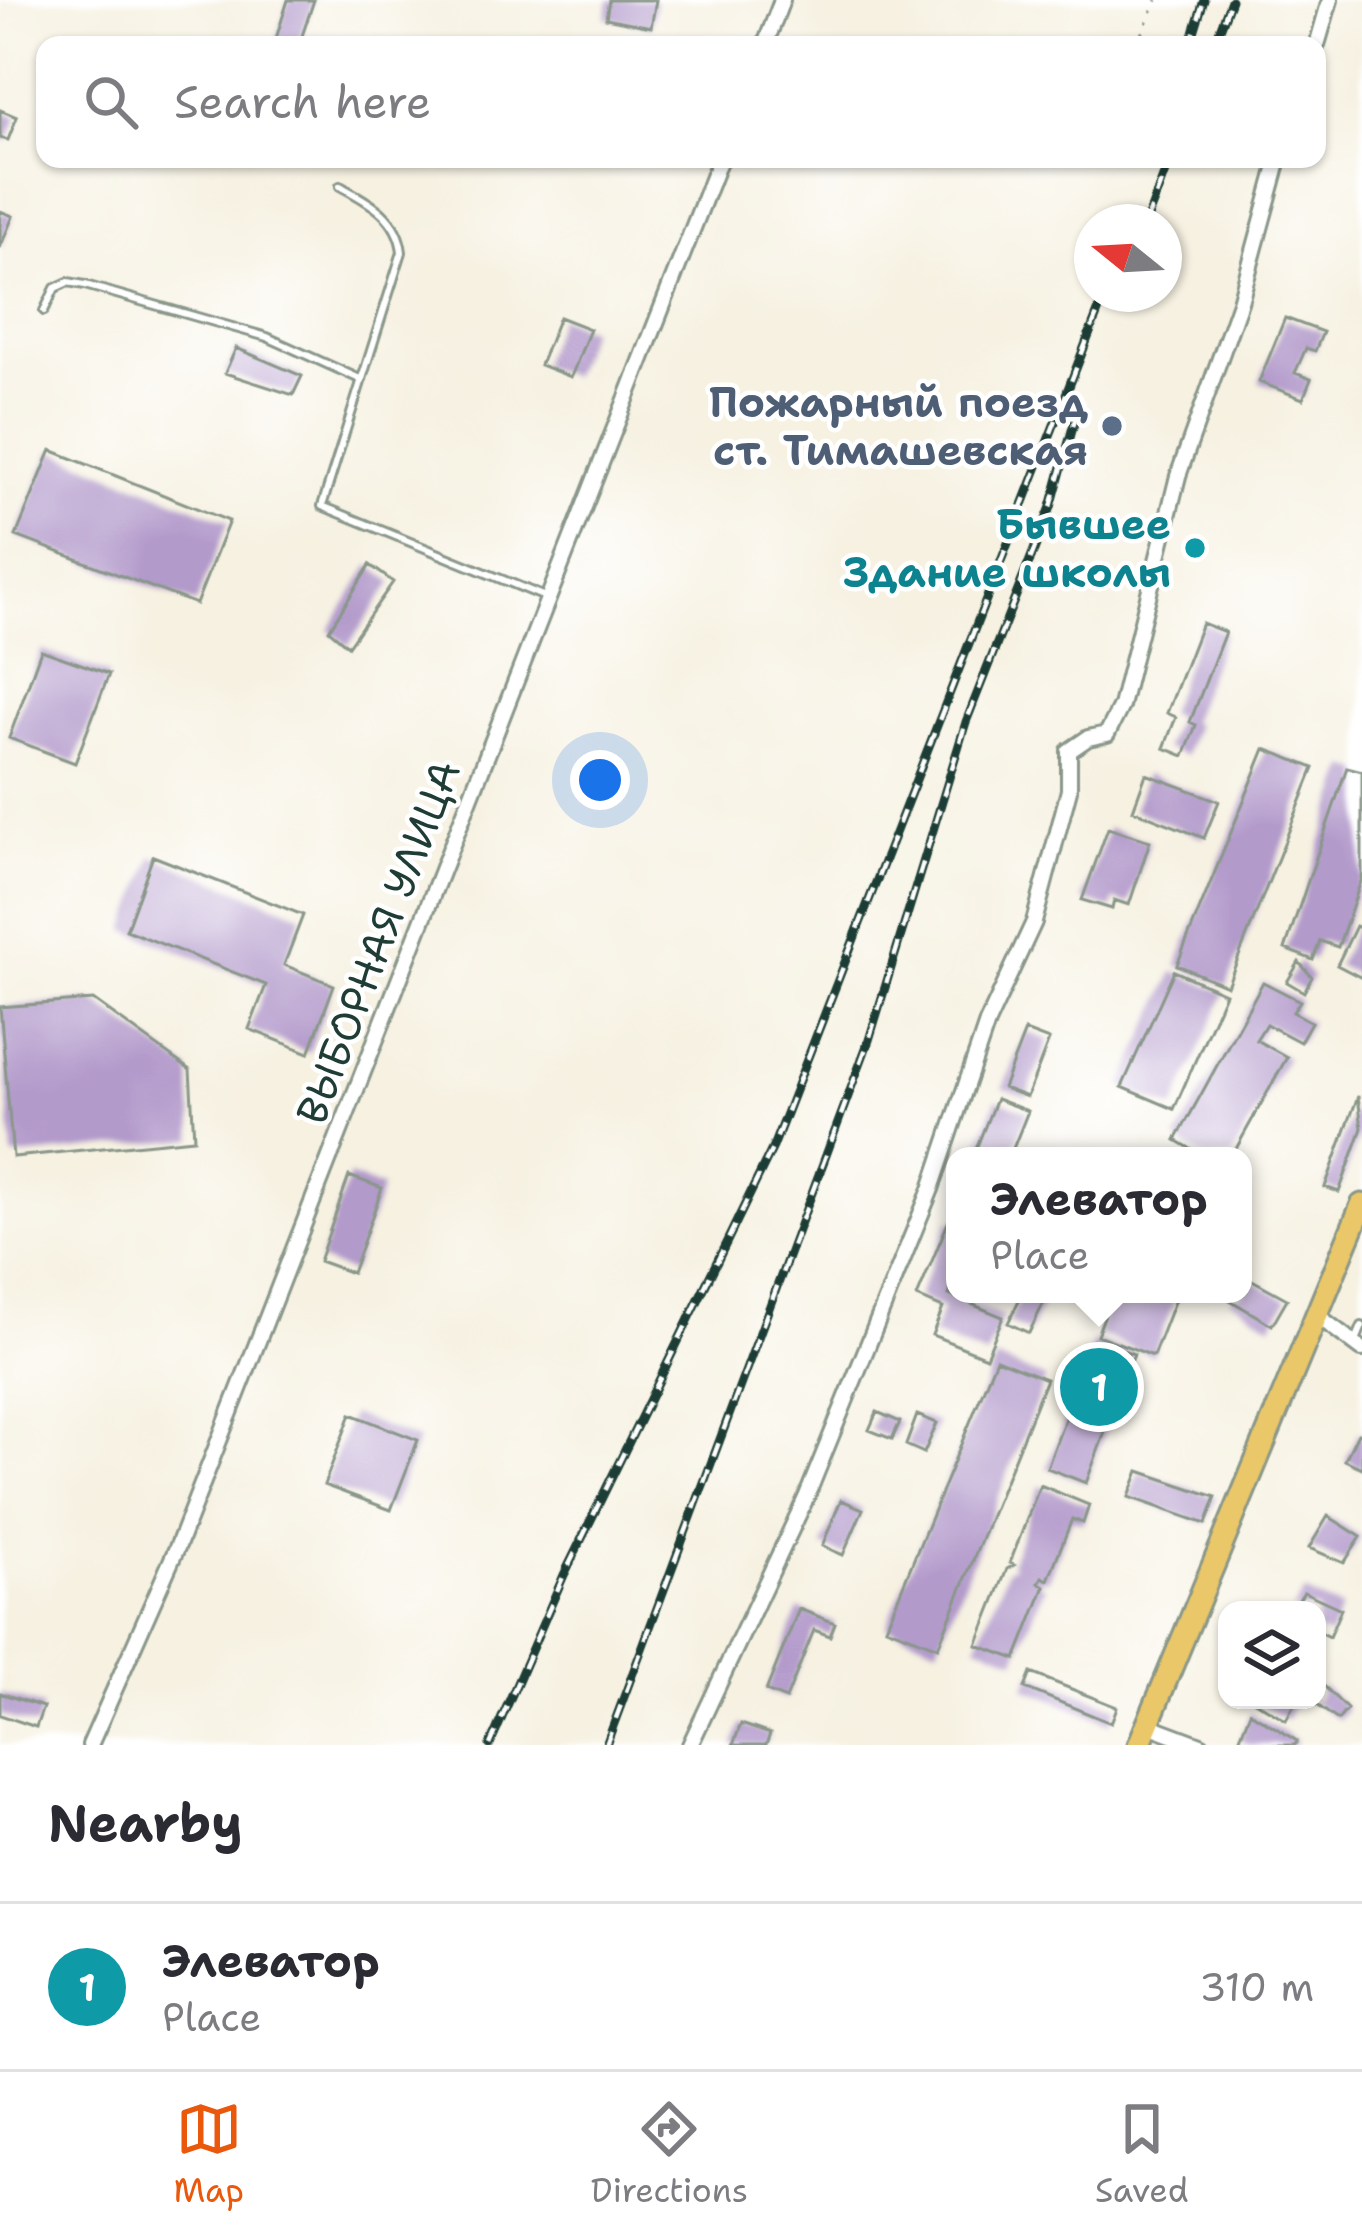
<!DOCTYPE html>
<html lang="en">
<head>
<meta charset="utf-8">
<style>
  :root { --surface:#fff; --page:#f7f7f7; --text:#2b2b33; --muted:#7c7c81; --line:#e1e1e2; --accent:#ea580c }
  body { margin:0; font-family:"Shantell Sans",sans-serif; background:var(--page); color:var(--text) }
  .controls { position:absolute; right:36px; bottom:36px; display:grid; overflow:hidden; border-radius:24px; box-shadow:0 3px 9px #0004 }
  .controls button { width:108px; height:108px; display:grid; place-items:center; padding:0; border:0; border-bottom:3px solid var(--line); background:var(--surface); color:var(--text); font:60px sans-serif }
  .compass { position:absolute; left:1074px; top:204px; width:108px; height:108px; border-radius:50%; background:var(--surface); box-shadow:0 3px 9px #0004; rotate:288deg }
  .you { position:absolute; left:600px; top:780px; width:42px; height:42px; margin:-30px; border:9px solid #fff; border-radius:50%; background:#1a73e8; box-shadow:0 0 0 18px #1a73e833 }
  .badge { display:grid; place-items:center; width:78px; height:78px; border-radius:50%; background:var(--accent); color:#fff; font-size:39px; font-weight:700 }
  .pin { position:absolute; translate:-50% -50%; border:6px solid #fff; box-shadow:0 3px 12px #0006 }
  .popup { position:absolute; left:946px; top:1147px; width:306px; height:156px; box-sizing:border-box; display:grid; place-content:center; border-radius:24px; background:var(--surface); filter:drop-shadow(0 3px 9px #0005); font-size:39px; white-space:nowrap; color:var(--muted) }
  .popup b { font-size:45px; color:var(--text) }
  .popup::after { content:''; position:absolute; left:50%; top:100%; margin-left:-24px; border:24px solid transparent; border-top-color:var(--surface) }
  .list { margin:0; padding:0; list-style:none }
  h2 { display:flex; justify-content:space-between; align-items:center; height:156px; margin:0; padding:0 48px; font-size:51px }
  h2 small { font-size:39px; font-weight:400; color:var(--muted) }
  .list li { display:grid; grid-template-columns:78px 1fr auto; gap:36px; align-items:center; box-sizing:border-box; height:168px; padding:0 48px; border-top:3px solid var(--line) }
  .list b { display:block; font-size:45px; white-space:nowrap }
  .list p { margin:0; font-size:39px; white-space:nowrap; color:var(--muted) }
  .list em { font-size:39px; font-style:normal; color:var(--muted) }
  .icon { flex:none; width:66px; height:66px; fill:none; stroke:currentColor; stroke-width:2; stroke-linecap:round; stroke-linejoin:round }
  .map { position:relative; flex:none; width:1362px; height:1745px; overflow:hidden }
  .search { position:absolute; background:var(--surface); box-shadow:0 3px 9px #0004; left:36px; right:36px; top:36px; height:132px; display:flex; align-items:center; gap:30px; box-sizing:border-box; padding:0 42px; border-radius:24px; color:var(--muted); font-size:45px }
  .sheet { height:324px; background:var(--surface) }
  nav { display:flex; justify-content:space-around; align-items:center; box-sizing:border-box; height:168px; border-top:3px solid var(--line); background:var(--surface); font-size:33px; color:var(--muted) }
  nav a { display:grid; justify-items:center; gap:6px }
  nav .on { color:var(--accent) }
  .map>svg:first-child { display:block }
  .building { fill:#b29acb }
  .lines { fill:none; stroke-linecap:round; stroke-linejoin:round }
  .lane-casing { stroke:#8a978a; stroke-width:12 }
  .street-casing { stroke:#8a978a; stroke-width:20 }
  .primary-casing { stroke:#8a978a; stroke-width:27 }
  .path { stroke:#8a978a; stroke-width:3; stroke-dasharray:3 9; stroke-linecap:butt }
  .lane { stroke:#fff; stroke-width:6 }
  .street { stroke:#fff; stroke-width:14 }
  .primary { stroke:#eac769; stroke-width:21 }
  .rail-casing { stroke:#1f3d34; stroke-width:9 }
  .rail { stroke:#fff; stroke-width:4.5; stroke-dasharray:14; stroke-linecap:butt }
  .service-dot { fill:#5c6f8a; stroke:#fff; stroke-width:4.5 }
  .culture-dot { fill:#0f9aa8; stroke:#fff; stroke-width:4.5 }
  .labels { text-anchor:middle; dominant-baseline:central; stroke-width:9; stroke-linejoin:round; paint-order:stroke }
  .service-label { font-size:42px; font-weight:bold; fill:#4e5e75; stroke:#fff; text-anchor:end }
  .culture-label { font-size:42px; font-weight:bold; fill:#0d838f; stroke:#fff; text-anchor:end }
  .street-label { font-size:42px; fill:#1f3d34; stroke:#fff }
</style>
</head>
<body>
<div class="map">
<svg width="1362" height="1745" viewBox="0 0 1362 1745">
  <rect width="100%" height="100%" fill="#fff"/>
  <filter id="ink" filterUnits="userSpaceOnUse"><feTurbulence type="fractalNoise" baseFrequency=".00833" numOctaves="2"/><feDisplacementMap in="SourceGraphic" scale="24" xChannelSelector="R" yChannelSelector="G"/><feConvolveMatrix kernelMatrix="1 2 1 2 8 2 1 2 1" color-interpolation-filters="sRGB"/></filter>
  <filter id="wash" filterUnits="userSpaceOnUse"><feTurbulence type="fractalNoise" baseFrequency=".004" numOctaves="4" result="noise"/><feDisplacementMap in="SourceGraphic" scale="48" xChannelSelector="R" yChannelSelector="G"/><feGaussianBlur stdDeviation="2.7" result="paint"/><feColorMatrix in="noise" values="0 0 0 0 0 0 0 0 0 0 0 0 0 0 0 0 0 1.4 0 .05"/><feComposite in="paint" operator="in"/></filter>
  <g filter="url(#wash)">
    <rect width="100%" height="100%" fill="#f6f1e1"/>
    <g id="blocks">
      <path class="building" d="M288,0H314L299,45H274Z
        M609,0H656L651,27L606,18Z
        M0,110L17,117L8,140L0,138Z
        M0,211L13,216L0,248Z
        M559,317L590,329L571,377L540,365Z
        M1285,318L1323,332L1315,351L1306,348L1295,373L1311,379L1303,399L1259,382Z
        M236,348L302,376L293,395L225,373Z
        M51,450L229,521L196,604L16,536Z
        M370,565L393,582L348,646L329,630Z
        M1202,623L1225,632L1190,722L1196,725L1184,756L1164,748L1176,717L1167,713Z
        M41,650L109,674L75,763L9,738Z
        M1265,749L1314,768L1227,986L1177,965Z
        M1347,767L1362,771V878L1338,947L1320,941L1313,960L1285,949Z
        M1146,774L1219,801L1204,838L1133,810Z
        M1108,828L1150,841L1129,905L1114,900L1112,909L1082,900Z
        M153,856L303,915L284,965L334,985L309,1053L249,1029L266,985L126,930Z
        M1356,926L1362,929V978L1337,965Z
        M1299,962L1312,977L1304,992L1287,982Z
        M1174,971L1225,993L1174,1109L1122,1087Z
        M1263,982L1300,1001L1293,1012L1311,1022L1300,1042L1266,1024L1256,1040L1287,1057L1232,1156H1203L1176,1140Z
        M93,1000L190,1070L194,1139L13,1157L0,1007Z
        M1025,1031L1049,1040L1027,1097L1003,1088Z
        M1358,1096L1362,1128L1339,1192L1325,1187Z
        M996,1099L1028,1111L1010,1156H973Z
        M349,1176L382,1188L352,1273L319,1261Z
        M949,1220L955,1222V1280L949,1295L1003,1317L986,1357L932,1335L943,1308L917,1297Z
        M1243,1275L1287,1299L1272,1325L1228,1299L1243,1294Z
        M1022,1294H1048L1029,1333L1008,1323Z
        M1113,1294H1177L1153,1356L1097,1335Z
        M1094,1340L1134,1354L1086,1483L1047,1468Z
        M996,1359L1046,1379L938,1647L886,1627Z
        M877,1412L900,1422L892,1439L869,1430Z
        M351,1414L418,1440L391,1510L324,1485Z
        M917,1415L937,1423L924,1453L906,1445Z
        M1358,1433L1362,1434V1468L1345,1460Z
        M1139,1471L1216,1497L1206,1524L1129,1497Z
        M1040,1485L1089,1505L1083,1523L1072,1519L1048,1580L1042,1577L1039,1583L1045,1586L1016,1659L977,1645L1007,1569L1014,1565L1010,1563Z
        M841,1500L863,1509L843,1555L822,1546Z
        M1328,1516L1361,1537L1344,1563L1309,1548Z
        M1304,1592L1341,1609L1329,1637L1317,1631V1610H1292Z
        M799,1609L835,1623L830,1636L814,1630L786,1699L766,1691Z
        M1031,1673L1117,1707L1111,1723L1025,1688Z
        M1323,1685L1347,1709L1338,1720L1310,1700H1317Z
        M0,1693L43,1707L36,1727L0,1715Z
        M1253,1700H1297L1286,1720Z
        M1250,1712L1297,1741L1295,1745H1250L1239,1740Z
        M741,1724L770,1734L766,1745H733Z"/>
    </g>
  </g>
  <g filter="url(#ink)">
    <use href="#blocks" fill-opacity="0" stroke="#8a978a" stroke-width="3"/>
    <g class="lines">
      <defs>
        <path id="lane" d="M340,186C369,202 398,216 402,252L322,506L545,597
          M44,311L55,288L68,282L85,285L267,337L362,380
          M1355,1343L1362,1326"/>
        <path id="street" d="M765,45L782,0
          M1317,45L1330,0
          M1318,1316L1362,1349
          M1148,1725L1201,1745
          M90,1745L179,1543L720,159
          M690,1745L806,1498L931,1189L987,1023L1034,922L1069,790V751L1088,738L1107,734L1121,706L1178,476L1240,302L1279,159"/>
        <path id="primary" d="M1139,1745L1362,1205"/>
      </defs>
      <use href="#lane" class="lane-casing"/>
      <use href="#street" class="street-casing"/>
      <use href="#primary" class="primary-casing"/>
      <path class="path" d="M1136,45L1157,0"/>
      <use href="#lane" class="lane"/>
      <use href="#street" class="street"/>
      <use href="#primary" class="primary"/>
      <defs>
        <path id="rail" d="M1190,45L1204,0
          M1214,45L1231,0
          M1146,222L1170,159
          M490,1745L564,1575L773,1147L1105,294
          M606,1745L869,1040L966,722L1051,507L1079,405"/>
      </defs>
      <use href="#rail" class="rail-casing"/>
      <use href="#rail" class="rail"/>
    </g>
  </g>
  <circle class="service-dot" cx="1112" cy="426" r="12"/>
  <circle class="culture-dot" cx="1195" cy="548" r="12"/>
  <g class="labels">
    <g class="service-label">
      <text x="1088" y="402">Пожарный поезд<tspan x="1088" dy="48">ст. Тимашевская</tspan></text>
    </g>
    <g class="culture-label">
      <text x="1171" y="524">Бывшее<tspan x="1171" dy="48">Здание школы</tspan></text>
    </g>
    <g class="street-label">
      <text transform="translate(378 942) rotate(-69)">ВЫБОРНАЯ УЛИЦА</text>
    </g>
  </g>
</svg>
<div class="controls">
<button><svg class="icon" aria-label="layers" viewBox="0 0 24 24"><path d="M12 4l9 5-9 5-9-5zM3 14l9 5 9-5"/></svg></button>
</div>
<svg class="compass" viewBox="-18 -18 36 36"><path d="M0-13l5 13h-10z" fill="#e53935"/><path d="M0 13l5-13h-10z" fill="#7c7c81"/></svg>
<div class="you"></div>
<div class="pin badge" style="left:1099px;top:1387px;background:#0f9aa8">1</div>
<div class="popup"><b>Элеватор</b>Place</div>
<div class="search"><svg class="icon" aria-label="search" viewBox="0 0 24 24"><circle cx="10" cy="10" r="6"/><path d="M15 15l6 6"/></svg>Search here</div>
</div>
<section class="sheet">
<h2>Nearby<small></small></h2>
<ul class="list">
<li><span class="badge" style="background:#0f9aa8">1</span><div><b>Элеватор</b><p>Place</p></div><em>310 m</em></li>
</ul>
</section>
<nav>
<a class="on"><svg class="icon" aria-label="map" viewBox="0 0 24 24"><path d="M3 6l6-2 6 2 6-2v14l-6 2-6-2-6 2zM9 4v14M15 6v14"/></svg>Map</a>
<a><svg class="icon" aria-label="directions" viewBox="0 0 24 24"><path d="M12 3l9 9-9 9-9-9zM9 14v-3h6M13 9l2 2-2 2"/></svg>Directions</a>
<a><svg class="icon" aria-label="saved" viewBox="0 0 24 24"><path d="M7 4h10v16l-5-4-5 4z"/></svg>Saved</a>
</nav>
</body>
</html>
